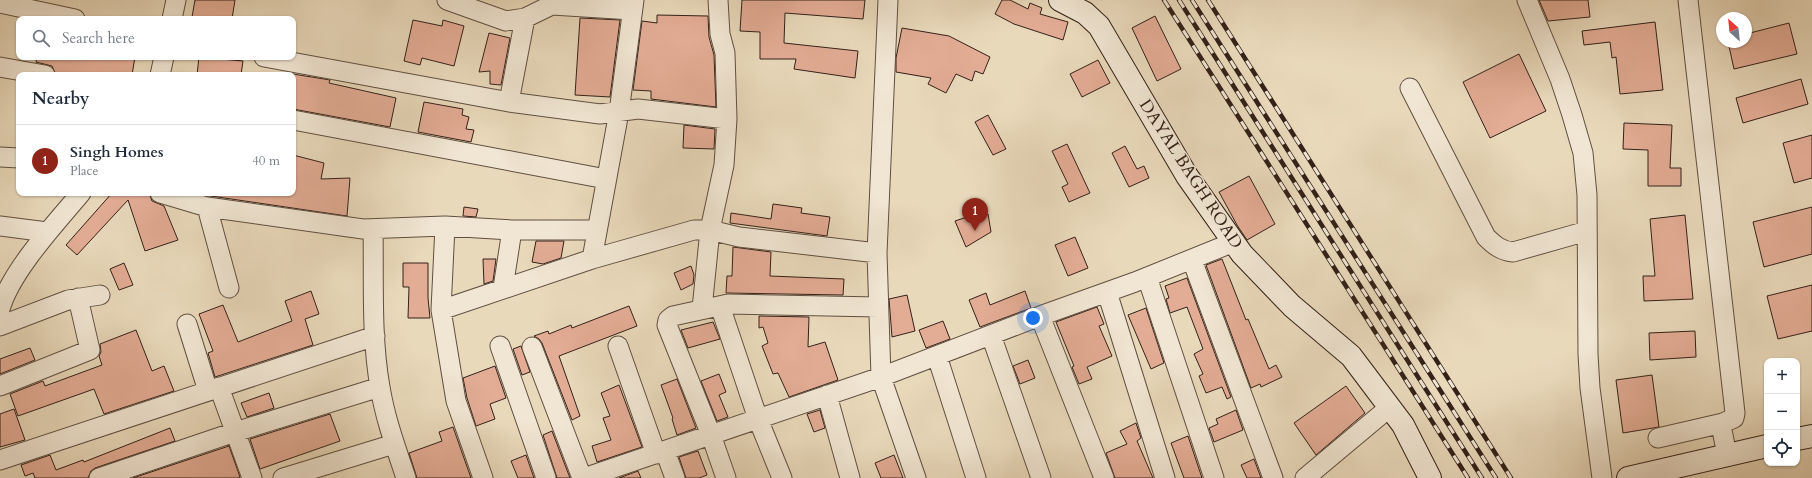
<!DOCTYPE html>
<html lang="en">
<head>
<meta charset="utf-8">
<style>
  :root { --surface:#fff; --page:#f2f2f3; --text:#1f2937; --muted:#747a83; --line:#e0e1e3; --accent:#8f2418 }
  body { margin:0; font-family:Cardo,serif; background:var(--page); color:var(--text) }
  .controls { position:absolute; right:12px; bottom:12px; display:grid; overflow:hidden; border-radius:8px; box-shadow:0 1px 3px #0004 }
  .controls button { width:36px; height:36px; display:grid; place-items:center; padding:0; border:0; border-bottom:1px solid var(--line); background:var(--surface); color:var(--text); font:20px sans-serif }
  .compass { position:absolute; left:1716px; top:12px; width:36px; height:36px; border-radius:50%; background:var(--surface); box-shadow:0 1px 3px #0004; rotate:333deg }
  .you { position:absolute; left:1033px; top:318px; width:14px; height:14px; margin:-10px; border:3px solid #fff; border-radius:50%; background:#1a73e8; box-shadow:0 0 0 6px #1a73e833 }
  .badge { display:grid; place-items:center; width:26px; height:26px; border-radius:50%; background:var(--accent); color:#fff; font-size:13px; font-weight:700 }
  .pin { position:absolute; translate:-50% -33px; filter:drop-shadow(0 1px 2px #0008) }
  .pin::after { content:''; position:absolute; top:21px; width:14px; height:12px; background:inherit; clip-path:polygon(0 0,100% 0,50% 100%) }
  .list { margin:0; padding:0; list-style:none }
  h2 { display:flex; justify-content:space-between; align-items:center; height:52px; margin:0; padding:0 16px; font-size:17px }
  h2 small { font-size:13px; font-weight:400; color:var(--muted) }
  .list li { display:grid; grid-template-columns:26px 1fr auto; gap:12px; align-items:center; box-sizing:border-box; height:72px; padding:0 16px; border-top:1px solid var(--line) }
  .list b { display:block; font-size:15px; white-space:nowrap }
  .list p { margin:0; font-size:13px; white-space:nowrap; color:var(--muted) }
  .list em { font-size:13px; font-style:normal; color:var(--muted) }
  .icon { flex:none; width:22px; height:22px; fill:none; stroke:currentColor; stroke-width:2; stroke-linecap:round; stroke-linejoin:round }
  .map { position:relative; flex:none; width:1812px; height:478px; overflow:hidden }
  .search { position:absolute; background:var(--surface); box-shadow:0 1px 3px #0004; left:16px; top:16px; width:280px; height:44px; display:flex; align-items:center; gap:10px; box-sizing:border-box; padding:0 14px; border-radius:8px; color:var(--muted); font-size:15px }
  .panel { position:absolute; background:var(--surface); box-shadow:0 1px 3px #0004; left:16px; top:72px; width:280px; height:124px; border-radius:8px }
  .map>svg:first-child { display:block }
  .building { fill:#e3ac95; stroke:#332118 }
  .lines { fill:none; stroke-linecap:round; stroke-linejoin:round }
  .street-casing { stroke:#604f41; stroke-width:21 }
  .secondary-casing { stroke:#332118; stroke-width:24 }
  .street { stroke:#f1e6d3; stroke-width:19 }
  .secondary { stroke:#f1e6d3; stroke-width:22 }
  .rail-casing { stroke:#332118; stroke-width:4.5 }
  .rail { stroke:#f1e6d3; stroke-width:3; stroke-dasharray:9; stroke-linecap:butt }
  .labels { text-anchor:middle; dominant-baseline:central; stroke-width:3; stroke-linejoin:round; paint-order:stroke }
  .street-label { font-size:17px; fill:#332118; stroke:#f1e6d3 }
</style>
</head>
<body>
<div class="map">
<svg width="1812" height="478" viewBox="0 0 1812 478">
  <rect width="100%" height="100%" fill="#e9d9bb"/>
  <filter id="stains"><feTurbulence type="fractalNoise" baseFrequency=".005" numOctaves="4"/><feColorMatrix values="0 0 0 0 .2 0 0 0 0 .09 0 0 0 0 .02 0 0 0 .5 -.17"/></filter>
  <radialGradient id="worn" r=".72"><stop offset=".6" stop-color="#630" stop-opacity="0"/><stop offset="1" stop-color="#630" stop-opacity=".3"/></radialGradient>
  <path class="building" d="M195,0H235L232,19H201L192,17Z
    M742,0H865L863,19L785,13L784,43L858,51L855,78L794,69L796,59H760V32L740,31Z
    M1002,0H1010L1028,9L1030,3L1042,8L1040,14L1068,22L1063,40L1014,24L995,14Z
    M1539,0H1588L1590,17L1548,21Z
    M657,15L708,16L709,37L714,55L716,107L651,99V91L633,90L642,21L657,23Z
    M1155,16L1181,69L1157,81L1132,28Z
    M580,18L620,20L610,97L575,95Z
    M413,20L442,26L443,20L464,26L454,66L422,58L420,65L404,61Z
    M1655,22L1663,90L1620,94L1616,57L1612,58L1610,42L1584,45L1582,31Z
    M1789,23L1797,54L1734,69L1728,42H1746V34Z
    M902,28L949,36L990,57L983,74L975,71L972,81L956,74L946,93L928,84L931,78L896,72V58Z
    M489,33L510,38L501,85L490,84V71L479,72Z
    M1519,54L1546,111L1490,138L1463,82Z
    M37,57H135L132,75H56L52,66L36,62Z
    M199,57L243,61L241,75H197Z
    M1098,60L1110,83L1082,97L1070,74Z
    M293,74L330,80L329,83L396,98L390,127L293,109Z
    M1801,79L1808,104L1743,123L1736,98Z
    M424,102L463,109L462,115L469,117L466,129L474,130L471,142L418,132Z
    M988,115L1006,149L993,155L975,122Z
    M1624,123L1672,125L1670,168H1681V186H1648V150L1623,149Z
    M684,125L715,129L714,149L683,148Z
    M1812,135V178L1794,183L1783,143Z
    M1067,144L1090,193L1069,202L1062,187L1068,184L1052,151Z
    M1125,146L1137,169L1144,166L1149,178L1129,187L1112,153Z
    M293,155L324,163L321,179L350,178L347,216L204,195L205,193H293Z
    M1249,176L1275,224L1247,240L1237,225L1219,192Z
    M112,193H149L152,201L164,206L178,240L145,251L128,200L77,255L66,245Z
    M773,204L802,208L801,213L830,217L827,236L730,223L731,213L771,219Z
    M464,207L478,209L476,217L463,216Z
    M1812,207V254L1764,267L1753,222Z
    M988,214L991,232L966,247L955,221L973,215L974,220Z
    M1685,215L1693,299L1644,301L1643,276H1655L1650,219Z
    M1075,237L1088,268L1068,276L1055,245Z
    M536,241H564L561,258L543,264L532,262Z
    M733,247L771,252L770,276L844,279L843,295L726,293L727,276H732Z
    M483,259H496L493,281L484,284Z
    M1222,259L1246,320L1248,319L1269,369L1276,365L1282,377L1261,387L1260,384L1251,388L1206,265Z
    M124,263L133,285L119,290L110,269Z
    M403,263H428V298L430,318H408L409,287H403Z
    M691,266L694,275L693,284L681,290L674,273Z
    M1187,278L1231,397L1227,399L1222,387L1206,393L1199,376L1203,374L1194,354L1203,349L1187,307L1170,313L1166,299L1169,298L1165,286Z
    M1812,285V331L1778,339L1767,296Z
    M311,291L319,314L305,319L313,345L215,377L208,353L213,351L199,314L223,305L238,342L292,321L285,301Z
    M1025,291L1031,308L980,327L969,300L986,293L990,305Z
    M907,295L915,331L892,337L889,299Z
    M629,306L637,326L559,356L580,416L572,420L542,343L539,339L534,336L548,331L549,334L571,325L572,328Z
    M1097,307L1104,324L1099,326L1112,356L1087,367L1092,379L1079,384L1072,367L1074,366L1056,322Z
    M1146,308L1164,363L1151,369L1128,315Z
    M759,316L809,317L808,347L825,342L838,380L789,397L778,373L773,374L762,346L768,343L763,327L759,328Z
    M943,321L950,339L926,348L919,330Z
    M713,322L720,339L688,348L681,330Z
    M136,330L152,371L164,366L174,391L104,414L94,389L18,416L10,394L43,381L45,386L102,365L99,356L101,352L100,344Z
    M1695,331L1696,357L1650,360L1649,333Z
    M521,346L530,372L522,375L513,349Z
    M30,348L35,360L0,374V359Z
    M1028,360L1035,378L1020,384L1013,366Z
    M495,366L506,398L490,404L495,419L476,426L467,398L463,378Z
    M719,374L726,392L719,395L728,417L717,421L701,381Z
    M1652,375L1659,427L1623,433L1616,380Z
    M677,379L696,428L677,435L672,419L673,418L661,385Z
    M619,385L642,447L597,462L592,446L611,440L603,418L610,416L601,393Z
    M1346,386L1365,413L1316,455L1294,423Z
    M269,393L274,408L247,417L241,403Z
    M14,409L25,440L0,447V414Z
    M820,410L825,428L814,432L807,414Z
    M1236,410L1243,430L1214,442L1209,428L1218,424L1216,419Z
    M330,414L340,441L260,469L250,439Z
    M1136,423L1141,438L1137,441L1153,478H1115L1106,453L1127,444L1120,431Z
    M453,427L471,478H417L409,453L442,441L439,432Z
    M170,428L175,441L95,468L91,471L88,478H35L33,473L25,476L21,465L50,455L56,470L83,460L84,462Z
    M552,431L570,478H557L543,435Z
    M1188,436L1202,478H1184L1171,443Z
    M229,446L240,477L238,478H133Z
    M698,451L707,475L699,478H686L679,457Z
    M526,455L534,478H518L511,461Z
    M894,455L903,478H881L875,463Z
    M1254,459L1261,478H1247L1241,465Z
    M638,471L641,478H619Z"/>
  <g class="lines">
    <defs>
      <path id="street" d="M447,0L506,21L525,18L562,0
        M888,0L877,253L881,377L916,478
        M1527,0L1560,79L1572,115L1583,153L1587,195L1588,354L1590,388L1602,478
        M1688,0L1735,413L1734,418L1723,423L1722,430L1727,455
        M0,3L75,19
        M552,5L632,10
        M172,19L176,0
        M264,57L509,102L600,114L638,109L727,119
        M0,67L45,75
        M160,75L164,57
        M1410,88L1486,237C1494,245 1501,251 1513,252L1587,231
        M509,102L525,18
        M293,120L606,179
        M0,157L19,158
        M160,193L207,207L363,229L445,226L512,230H597
        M207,207L229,288
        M0,226L47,232
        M445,226L441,310L456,401L483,478
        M373,229C374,281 371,336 380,387C385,418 396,448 406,478
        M592,259L619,112L634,0
        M1192,260L1273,478
        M1147,277L1214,478
        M503,288L512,230
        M1107,292L1165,478
        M720,306L758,419L782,478
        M0,309C11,271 55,224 81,193
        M702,309L710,230L724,165L727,119L725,53L720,34L718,0
        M441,310L592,259L694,230H710L739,237L877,253
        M1040,316L1104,478
        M187,324L208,391
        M0,326L68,300L100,295
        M991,335L1041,478
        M500,346L546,478
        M618,346L656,454
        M532,347L582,478
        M937,356L976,478
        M0,386L90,350L78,298
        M219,387L252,478
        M827,395L850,478
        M1658,438L1723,423
        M665,451L675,478
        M0,460L375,336
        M99,478L235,432L380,387
        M283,478L394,444
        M584,478L881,377L1040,316L1135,282L1234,242
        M726,478L711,435L667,325L668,320L673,316L728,304L878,307
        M1305,478L1390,407"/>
      <path id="secondary" d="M1060,0L1085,13L1099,26L1187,176L1242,254L1292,306L1351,356L1403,425L1430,478
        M1797,439L1812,436
        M1628,478L1767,446"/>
    </defs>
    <use href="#street" class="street-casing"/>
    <use href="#secondary" class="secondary-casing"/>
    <use href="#street" class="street"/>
    <use href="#secondary" class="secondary"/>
    <defs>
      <path id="rail" d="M1164,0L1468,478
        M1179,0L1482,478
        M1192,0L1496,478
        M1208,0L1511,478"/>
    </defs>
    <use href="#rail" class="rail-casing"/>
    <use href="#rail" class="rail"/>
  </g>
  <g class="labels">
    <g class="street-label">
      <text transform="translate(1191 174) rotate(57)">DAYAL BAGH ROAD</text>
    </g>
  </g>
  <rect width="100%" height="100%" filter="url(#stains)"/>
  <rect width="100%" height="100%" fill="url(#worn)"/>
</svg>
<div class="controls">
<button>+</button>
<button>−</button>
<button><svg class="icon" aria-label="locate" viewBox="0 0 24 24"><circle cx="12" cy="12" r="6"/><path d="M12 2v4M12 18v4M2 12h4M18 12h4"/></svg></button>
</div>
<svg class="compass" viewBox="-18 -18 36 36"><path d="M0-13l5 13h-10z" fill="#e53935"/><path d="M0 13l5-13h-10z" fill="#747a83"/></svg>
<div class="you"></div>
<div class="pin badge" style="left:975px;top:231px">1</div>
<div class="search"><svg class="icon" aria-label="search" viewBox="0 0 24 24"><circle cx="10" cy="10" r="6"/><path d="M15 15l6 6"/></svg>Search here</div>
<section class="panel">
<h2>Nearby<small></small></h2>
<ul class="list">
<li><span class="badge">1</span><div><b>Singh Homes</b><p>Place</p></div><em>40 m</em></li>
</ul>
</section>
</div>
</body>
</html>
